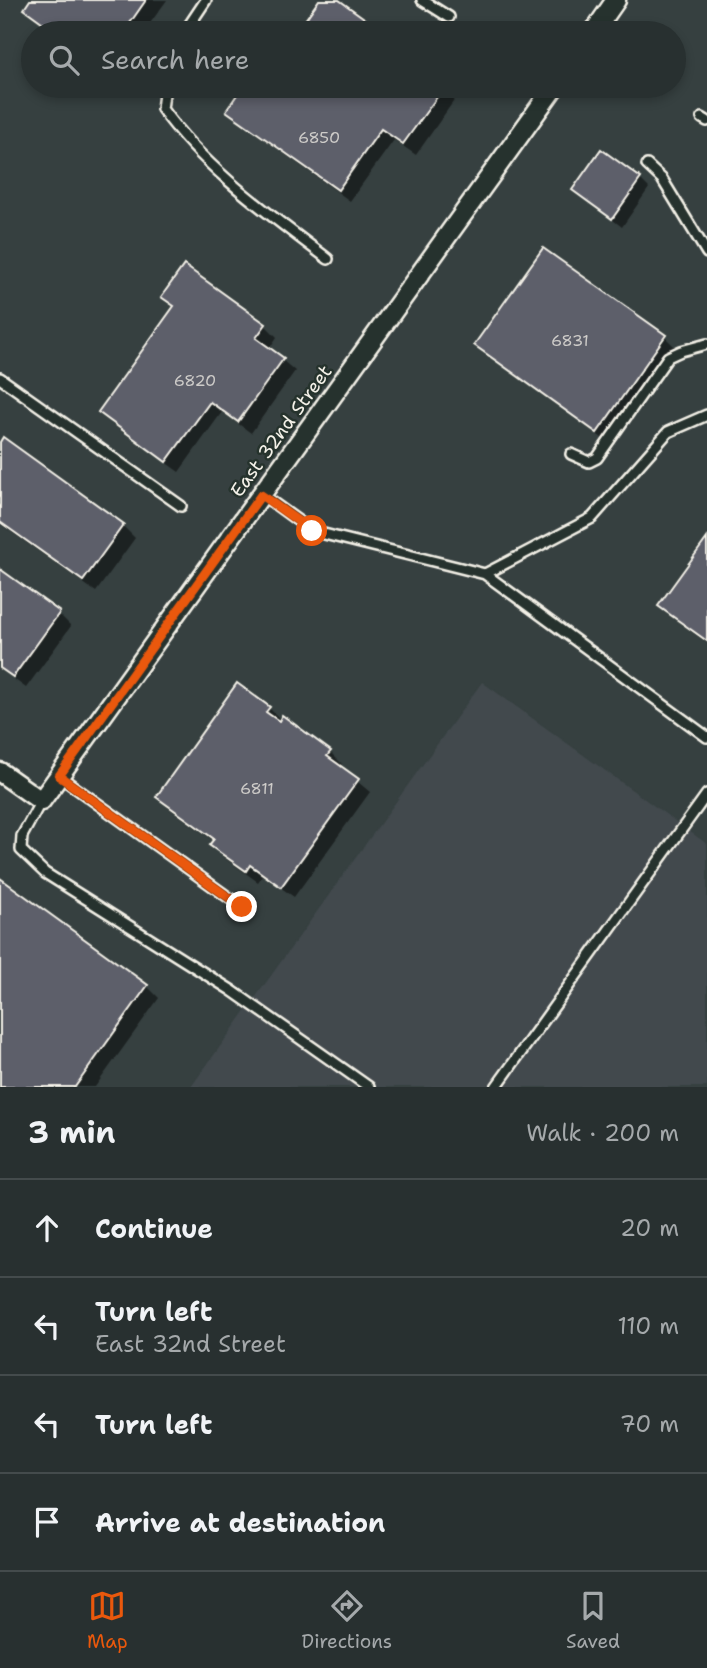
<!DOCTYPE html>
<html lang="en">
<head>
<meta charset="utf-8">
<style>
  :root { --surface:#283030; --page:#303838; --text:#f1f3f6; --muted:#a5a9ab; --line:#444b4c; --accent:#ea580c }
  body { margin:0; font-family:"Shantell Sans",sans-serif; background:var(--page); color:var(--text) }
  .stop { position:absolute; width:21px; height:21px; margin:-16px; border:5px solid #ea580c; border-radius:50%; background:#fff }
  .stop.end { background:#ea580c; border-color:#fff; box-shadow:0 2px 7px #0008 }
  .list { margin:0; padding:0; list-style:none }
  h2 { display:flex; justify-content:space-between; align-items:center; height:91px; margin:0; padding:0 28px; font-size:30px }
  h2 small { font-size:23px; font-weight:400; color:var(--muted) }
  .list li { display:grid; grid-template-columns:46px 1fr auto; gap:21px; align-items:center; box-sizing:border-box; height:98px; padding:0 28px; border-top:2px solid var(--line) }
  .list b { display:block; font-size:26px; white-space:nowrap }
  .list p { margin:0; font-size:23px; white-space:nowrap; color:var(--muted) }
  .list em { font-size:23px; font-style:normal; color:var(--muted) }
  .icon { flex:none; width:38px; height:38px; fill:none; stroke:currentColor; stroke-width:2; stroke-linecap:round; stroke-linejoin:round }
  .map { position:relative; flex:none; width:707px; height:1087px; overflow:hidden }
  .search { position:absolute; background:var(--surface); box-shadow:0 4px 10px #0003; left:21px; right:21px; top:21px; height:77px; display:flex; align-items:center; gap:18px; box-sizing:border-box; padding:0 24px; border-radius:38px; color:var(--muted); font-size:26px }
  .sheet { height:483px; background:var(--surface) }
  nav { display:flex; justify-content:space-around; align-items:center; box-sizing:border-box; height:98px; border-top:2px solid var(--line); background:var(--surface); font-size:19px; color:var(--muted) }
  nav a { display:grid; justify-items:center; gap:4px }
  nav .on { color:var(--accent) }
  .map>svg:first-child { display:block }
  .built { fill:#42494d }
  .shadow { fill:#0007 }
  .building { fill:#5d5e6b; stroke:#f4f1e8; stroke-width:2 }
  .lines { fill:none; stroke-linecap:round; stroke-linejoin:round }
  .lane-casing { stroke:#f4f1e8; stroke-width:14 }
  .street-casing { stroke:#f4f1e8; stroke-width:23 }
  .lane { stroke:#26332d; stroke-width:9 }
  .street { stroke:#26332d; stroke-width:18 }
  .route { stroke:#ea580c; stroke-width:9 }
  .labels { text-anchor:middle; dominant-baseline:central; stroke-width:5; stroke-linejoin:round; paint-order:stroke }
  .number-label { font-size:16px; fill:#ceccc9 }
  .street-label { font-size:19px; fill:#f4f1e8; stroke:#26332d }
</style>
</head>
<body>
<div class="map">
<svg width="707" height="1087" viewBox="0 0 707 1087">
  <rect width="100%" height="100%" fill="#364040"/>
  <filter id="ink" filterUnits="userSpaceOnUse"><feTurbulence type="fractalNoise" baseFrequency=".0143" numOctaves="2"/><feDisplacementMap in="SourceGraphic" scale="14" xChannelSelector="R" yChannelSelector="G"/><feConvolveMatrix kernelMatrix="1 2 1 2 8 2 1 2 1" color-interpolation-filters="sRGB"/></filter>
  <g filter="url(#ink)">
    <path class="built" d="M482,682L707,844V1087H191Z"/>
    <path class="shadow" d="M32,0H167L143,33H55L26,9Z
      M246,86H454L460,92L416,155L394,140L350,201L240,122L228,110Z
      M640,179L649,188L622,227L574,190Z
      M544,250L665,337L677,349L609,443L488,356L476,344Z
      M184,267L265,325L277,337L269,349L295,371L251,433L222,412L179,472L112,424L100,412L175,308L164,296Z
      M3,440L123,526L135,538L96,592L0,524V445Z
      M707,541V643L673,618L661,606Z
      M0,571L59,614L71,626L26,688L0,669Z
      M269,708L281,720L330,752L342,764L340,767L370,792L294,897L263,875L258,882L223,857L211,845L214,841L170,809L158,797Z
      M0,880L147,986L159,998L95,1087H0Z"/>
    <path class="building" d="M30,0H146L123,33H57L24,9Z
      M319,0H339L385,33H296Z
      M243,86H445L403,144L381,129L338,190L226,111Z
      M601,149L641,178L612,219L572,190Z
      M543,248L666,335L597,433L474,345Z
      M184,265L266,324L256,338L284,358L238,422L210,402L166,462L98,412L174,306L161,297Z
      M3,437L124,524L83,581L0,522V442Z
      M707,538V641L658,606Z
      M0,569L60,612L13,677L0,668Z
      M237,683L270,707L266,712L279,721L282,715L331,751L327,756L359,779L281,887L250,865L246,871L209,845L214,839L156,797Z
      M0,878L148,985L75,1087H0Z"/>
    <g class="lines">
      <defs>
        <path id="lane" d="M422,0L449,17
          M184,33L206,0
          M165,86L162,109C206,170 269,214 328,259
          M702,118L707,121
          M647,165L662,179L707,253
          M0,378L181,506
          M571,454L589,462L597,458L668,357L681,351L707,344
          M261,494L312,531L485,574L592,518L668,432L707,415
          M485,574L707,737
          M59,776L242,907
          M41,801L22,836L21,850L45,873L231,990L369,1087
          M496,1087L707,794"/>
        <path id="street" d="M593,33L616,0
          M0,772L41,801L555,86"/>
      </defs>
      <use href="#lane" class="lane-casing"/>
      <use href="#street" class="street-casing"/>
      <use href="#lane" class="lane"/>
      <use href="#street" class="street"/>
    </g>
  </g>
  <g class="lines" filter="url(#ink)">
    <path class="route" d="M242,907L59,776L261,495L312,531"/>
  </g>
  <g class="labels">
    <g class="number-label">
      <text x="319" y="137">6850</text>
      <text x="570" y="340">6831</text>
      <text x="195" y="380">6820</text>
      <text x="257" y="788">6811</text>
    </g>
    <g class="street-label">
      <text transform="translate(281 431) rotate(-54)">East 32nd Street</text>
    </g>
  </g>
</svg>
<div class="stop" style="left:312px;top:531px"></div>
<div class="stop end" style="left:242px;top:907px"></div>
<div class="search"><svg class="icon" aria-label="search" viewBox="0 0 24 24"><circle cx="10" cy="10" r="6"/><path d="M15 15l6 6"/></svg>Search here</div>
</div>
<section class="sheet">
<h2>3 min<small>Walk · 200 m</small></h2>
<ul class="list">
<li><svg class="icon" aria-label="ahead" viewBox="0 0 24 24"><path d="M12 20V5M6 11l6-6 6 6"/></svg><div><b>Continue</b></div><em>20 m</em></li>
<li><svg class="icon" aria-label="left" viewBox="0 0 24 24"><path d="M17 20v-9H6M10 6l-5 5 5 5"/></svg><div><b>Turn left</b><p>East 32nd Street</p></div><em>110 m</em></li>
<li><svg class="icon" aria-label="left" viewBox="0 0 24 24"><path d="M17 20v-9H6M10 6l-5 5 5 5"/></svg><div><b>Turn left</b></div><em>70 m</em></li>
<li><svg class="icon" aria-label="arrive" viewBox="0 0 24 24"><path d="M6 21V4h12l-3 4 3 4H6"/></svg><div><b>Arrive at destination</b></div></li>
</ul>
</section>
<nav>
<a class="on"><svg class="icon" aria-label="map" viewBox="0 0 24 24"><path d="M3 6l6-2 6 2 6-2v14l-6 2-6-2-6 2zM9 4v14M15 6v14"/></svg>Map</a>
<a><svg class="icon" aria-label="directions" viewBox="0 0 24 24"><path d="M12 3l9 9-9 9-9-9zM9 14v-3h6M13 9l2 2-2 2"/></svg>Directions</a>
<a><svg class="icon" aria-label="saved" viewBox="0 0 24 24"><path d="M7 4h10v16l-5-4-5 4z"/></svg>Saved</a>
</nav>
</body>
</html>
